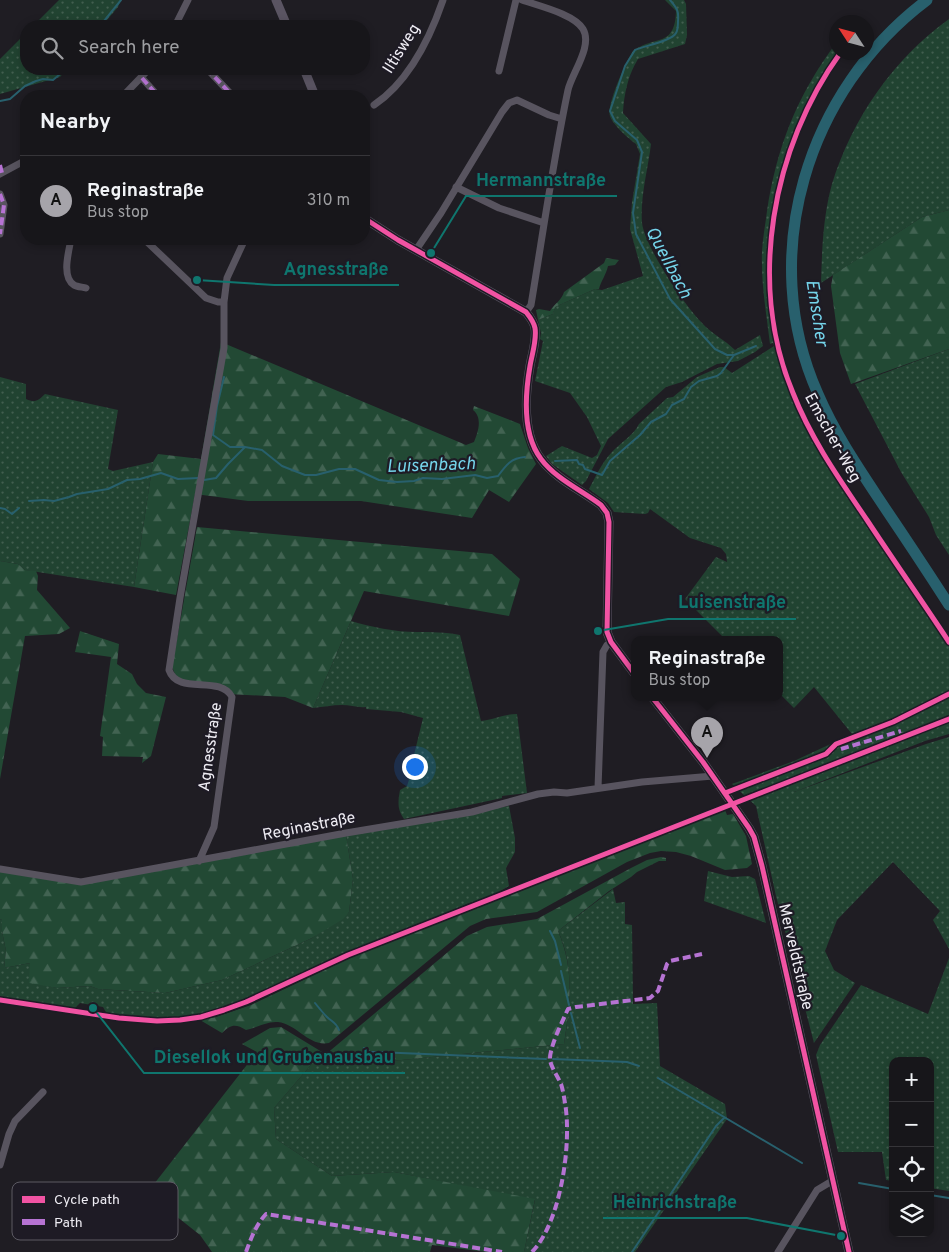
<!DOCTYPE html>
<html lang="en">
<head>
<meta charset="utf-8">
<style>
  :root { --surface:#17161a; --page:#201f23; --text:#f1f3f6; --muted:#9e9fa2; --line:#363539; --accent:#a6a4aa }
  body { margin:0; font-family:Overpass,sans-serif; background:var(--page); color:var(--text) }
  .controls { position:absolute; right:15px; bottom:15px; display:grid; overflow:hidden; border-radius:10px; box-shadow:0 2px 8px #0003 }
  .controls button { width:45px; height:45px; display:grid; place-items:center; padding:0; border:0; border-bottom:1px solid var(--line); background:var(--surface); color:var(--text); font:25px sans-serif }
  .compass { position:absolute; left:829px; top:15px; width:45px; height:45px; border-radius:50%; background:var(--surface); box-shadow:0 2px 8px #0003; rotate:306deg }
  .you { position:absolute; left:414px; top:766px; width:18px; height:18px; margin:-12px; border:4px solid #fff; border-radius:50%; background:#1a73e8; box-shadow:0 0 0 8px #1a73e833 }
  .badge { display:grid; place-items:center; width:32px; height:32px; border-radius:50%; background:var(--accent); color:#111; font-size:16px; font-weight:700 }
  .pin { position:absolute; translate:-50% -41px; filter:drop-shadow(0 1px 2px #0008) }
  .pin::after { content:''; position:absolute; top:26px; width:18px; height:15px; background:inherit; clip-path:polygon(0 0,100% 0,50% 100%) }
  .popup { position:absolute; left:631px; top:636px; width:152px; height:65px; box-sizing:border-box; display:grid; place-content:center; border-radius:10px; background:var(--surface); filter:drop-shadow(0 1px 4px #0005); font-size:16px; white-space:nowrap; color:var(--muted) }
  .popup b { font-size:19px; color:var(--text) }
  .popup::after { content:''; position:absolute; left:50%; top:100%; margin-left:-10px; border:10px solid transparent; border-top-color:var(--surface) }
  .list { margin:0; padding:0; list-style:none }
  h2 { display:flex; justify-content:space-between; align-items:center; height:65px; margin:0; padding:0 20px; font-size:21px }
  h2 small { font-size:16px; font-weight:400; color:var(--muted) }
  .list li { display:grid; grid-template-columns:32px 1fr auto; gap:15px; align-items:center; box-sizing:border-box; height:90px; padding:0 20px; border-top:1px solid var(--line) }
  .list b { display:block; font-size:19px; white-space:nowrap }
  .list p { margin:0; font-size:16px; white-space:nowrap; color:var(--muted) }
  .list em { font-size:16px; font-style:normal; color:var(--muted) }
  .icon { flex:none; width:28px; height:28px; fill:none; stroke:currentColor; stroke-width:2; stroke-linecap:round; stroke-linejoin:round }
  .map { position:relative; flex:none; width:949px; height:1252px; overflow:hidden }
  .search { position:absolute; background:var(--surface); box-shadow:0 2px 8px #0003; left:20px; top:20px; width:350px; height:55px; display:flex; align-items:center; gap:12px; box-sizing:border-box; padding:0 18px; border-radius:20px; color:var(--muted); font-size:19px }
  .panel { position:absolute; background:var(--surface); box-shadow:0 2px 8px #0003; left:20px; top:90px; width:350px; height:155px; border-radius:20px }
  .map>svg:first-child { display:block }
  .grass { fill:url(#grass-dots) }
  .forest { fill:url(#forest-firs) }
  .lines { fill:none; stroke-linecap:round; stroke-linejoin:round }
  .stream { stroke:#28606d; stroke-width:2 }
  .river { stroke:#28606d; stroke-width:11 }
  .minor { stroke:#58545f; stroke-width:7 }
  .major { stroke:#5a5462; stroke-width:9 }
  .quiet { stroke:#b673d3; stroke-width:4; stroke-dasharray:8 4; stroke-linecap:butt }
  .cycleway-casing { stroke:#1e1b25; stroke-width:8 }
  .cycleway { stroke:#f153a3; stroke-width:5 }
  .labels { text-anchor:middle; dominant-baseline:central; stroke-width:4.5; stroke-linejoin:round; paint-order:stroke }
  .street-label { font-size:16px; fill:#eeecf3; stroke:#1e1b25 }
  .water-label { font-size:18px; font-style:italic; fill:#75d5eb; stroke:#1e1b25 }
  .key { fill:#1e1b25; stroke:#5c5a63; stroke-width:1 }
  .key-label { font-size:14px; fill:#eeecf3 }
  .leader { fill:none; stroke:#0f766e; stroke-width:2 }
  .callout-dot { fill:#0f766e; stroke:#1e1b25; stroke-width:2 }
  .callout-label { font-size:18px; text-anchor:middle; font-weight:bold; fill:#0f766e; stroke:#1e1b25; stroke-width:4.5; stroke-linejoin:round; paint-order:stroke }
</style>
</head>
<body>
<div class="map">
<svg width="949" height="1252" viewBox="0 0 949 1252">
  <defs>
    <pattern id="grass-dots" width="8" height="8" patternUnits="userSpaceOnUse" patternTransform="scale(1.25)"><rect width="8" height="8" fill="#214331"/><path d="M2 2h.1M6 6h.1" fill="none" stroke="#425e4f" stroke-width="1.8" stroke-linecap="round"/></pattern>
    <pattern id="forest-firs" width="22" height="20" patternUnits="userSpaceOnUse" patternTransform="scale(1.25)"><rect width="22" height="20" fill="#224934"/><path d="M5 1l3.5 6h-7zM16 11l3.5 6h-7z" fill="#426352"/></pattern>
  </defs>
  <rect width="100%" height="100%" fill="#1f1d23"/>
  <path class="grass" d="M59,0H121L118,7L102,26H33Z
    M665,0H684L686,4L687,35L685,44L638,59C628,75 624,94 623,113L651,144C648,169 640,197 642,223C645,247 685,306 702,323C712,334 725,340 735,350L760,335L763,346L755,352L738,361L717,364L682,382L666,387L608,439L586,481L582,485L552,464L546,456L562,446L592,458L597,455L601,446L587,417L570,393L535,381L543,341L540,339L541,333L538,320L553,314L555,307L595,289L602,290L643,276L630,229L632,202L640,154L636,144C628,138 613,125 610,116C606,106 626,61 633,51C655,35 675,48 676,11Z
    M949,19V210L922,217L821,283C822,250 823,216 832,184C852,119 893,59 949,19Z
    M26,33V69H67L60,77L0,94V59Z
    M836,43V52L839,53C772,149 747,276 789,388C797,408 807,427 817,446L949,645V734L925,741L794,792L926,744L949,737V949L933,920L940,911L893,862L837,920L825,951L834,970L855,983L814,1043L776,896L756,806L732,784L794,761L852,734L814,687L794,708L780,694V639H725L685,599L716,557L727,562L726,554L721,548L690,538L650,509L648,513L645,514L614,512L608,503L589,489C596,476 602,462 612,452C620,443 634,435 639,424L667,398L673,397L697,377L720,367H724L732,373L774,346L773,343L770,344C767,318 762,290 762,264C761,246 765,228 767,211C777,146 797,96 836,43Z
    M949,349V555L936,535L929,517L901,472L855,384Z
    M0,377L26,384V399C35,403 38,401 45,394L118,410L108,469L113,471L153,462L134,587L25,570L18,564L0,561Z
    M351,621C371,627 395,632 417,632C432,632 445,632 460,635L481,721C493,720 504,714 517,714L527,793L502,796V798L404,819C397,809 398,802 400,790L407,786L413,767L416,762L414,755L423,718L401,712L366,709V707C358,708 350,705 342,705C332,705 323,707 313,708Z
    M509,806L515,838V852L506,868L509,886L492,896L467,904L447,913L390,935L243,1003C225,1009 208,1015 190,1017C162,1021 135,1018 107,1014L103,1007L80,1003L74,1009L0,997V919L2,920V931L6,951L4,968L30,963L44,985L57,988L90,986L98,989L165,993L222,980L312,938L349,912L353,879L346,835Z
    M708,871L732,877L749,876L755,879L766,923L704,901Z
    M613,889L616,903L625,902V924L632,925L633,1004L657,1003L660,1066L725,1104L727,1119L635,1252H524L535,1200L394,1172L332,1176L276,1139L274,1108L322,1052L341,1066L564,1044C570,1006 575,968 558,931Z
    M949,958V1191L930,1188V1061H893V1181L886,1180L882,1152H838L816,1055L820,1045L861,985L928,1014Z"/>
  <path class="forest" d="M949,210V349L851,384L840,353L831,286L833,275L922,217Z
    M606,258L619,260L615,265L608,266C606,275 601,281 599,289H595L555,307L553,314L538,320L536,310L539,309L550,311C554,304 562,300 564,292L604,263Z
    M221,342L466,445L474,442C478,432 483,418 473,410L474,406L520,424L528,448L536,464L509,502L489,490L472,518L361,501H248L195,494L176,595L134,587L153,462L158,454L201,459Z
    M197,527L492,554L520,579L509,616L364,591L313,708L285,697L228,694V689L178,681L172,667Z
    M0,561L18,564L25,570L36,571L38,576L37,590L70,628L59,634L25,636L0,779Z
    M80,631L119,644L117,664L132,674L137,684L146,693L166,697L151,756L142,763L143,757L102,756L103,737L100,736L111,657L75,652Z
    M725,810L727,815L733,814L746,836L752,864L747,868L725,870L691,856L676,852L661,851L650,853L627,862L537,912L486,919L470,926L329,1043C309,1047 297,1024 278,1022C267,1021 256,1028 246,1030C236,1024 231,1024 222,1033L200,1020L216,1017L251,1005L360,953Z
    M346,835L353,879L349,912L343,919L312,938L222,980L165,993L98,989L90,986L57,988L29,983L30,963L4,968L6,951L2,931V920L0,919V870L81,884Z
    M661,857L666,858V861H659L637,872L631,877L609,891L558,931C575,971 570,1003 564,1044L341,1066L325,1055L467,936L487,927L537,919L631,868L647,860Z
    M281,1027L322,1052L274,1108L276,1139L332,1176L394,1172L535,1199L524,1252H486L432,1245L430,1252H212L200,1235L147,1193L257,1052L242,1044L270,1028Z"/>
  <g class="lines">
    <path class="stream" d="M670,0C677,8 679,11 678,21C678,25 678,30 676,33C672,41 644,46 635,50L625,66L610,111L615,121L637,140L642,152L633,213L636,234L670,299L715,349L727,355H734L756,346
      M100,26L121,0
      M0,101L10,99L25,86L36,81L43,79L53,80L66,69
      M224,377L217,406L213,435L230,447H245
      M555,461L577,460L579,464L583,465L585,469L602,475L610,461L640,435L651,422L666,414L672,405L684,399L691,387L699,381L717,376L721,373L734,355
      M204,480L216,478L228,464L245,447L262,450L282,466L305,475H316L339,469H355L379,480L397,482L414,481L423,478L442,479L475,475L487,478L498,476C506,465 511,458 525,457
      M29,501L44,500L54,501L69,497L77,494L108,489L127,480L140,479L161,473L178,479L198,478
      M0,508L5,509L12,514L19,508
      M550,931L555,941L561,965
      M561,971L569,1005
      M315,1003C319,1008 323,1013 327,1017C332,1022 336,1022 339,1030
      M571,1013L580,1048
      M364,1048L370,1052H376L546,1059
      M553,1059L627,1062L639,1066
      M658,1078L802,1163
      M859,1183L893,1189
      M930,1195L949,1198
      M632,1252L716,1126L724,1118"/>
    <path class="river" d="M927,0C807,90 756,255 818,394C836,436 862,473 887,511C908,542 929,574 949,605"/>
    <path class="minor" d="M522,0C539,6 574,14 583,29C593,46 572,73 568,90C553,161 543,233 531,305L526,312
      M175,26L188,0
      M216,69L211,73L228,91
      M499,71L516,0
      M142,78L158,96
      M123,96L149,69
      M224,96L228,91L233,96
      M374,105C408,82 430,38 443,0
      M0,174L26,160
      M456,187L499,208L544,223
      M0,194L4,205L0,234
      M71,239C69,251 61,277 74,285C77,287 83,287 86,288
      M144,239L206,298L218,302H224
      M416,250L441,213L502,112L509,103L517,100L549,115L562,119
      M598,788L603,652L607,645L611,642
      M199,861L214,827L232,697C220,674 178,696 169,670L180,598L224,348V302L227,278L245,239
      M0,869L81,882L346,833L472,812L538,794L554,792L567,793L642,782L713,776
      M0,1165L9,1134L15,1121L43,1092
      M778,1252L817,1190L832,1181"/>
    <path class="major" d="M276,0L287,26
      M304,69L315,96
      M364,215L367,220L398,240L526,312C530,317 534,322 535,328C537,340 532,354 530,366C525,395 522,434 541,459C556,479 581,490 601,505L607,513L609,522L607,632L611,642L634,673
      M652,697L703,762L749,828L754,837L762,866L849,1252"/>
    <path class="quiet" d="M284,26L286,25
      M216,69L211,73L228,91
      M142,78L158,96
      M0,165L2,173
      M0,194L4,205L0,234
      M841,749L901,731
      M246,1252C251,1238 256,1225 266,1214L502,1252
      M532,1252C561,1222 572,1143 565,1103C564,1097 563,1090 561,1084C558,1077 551,1067 550,1060C549,1048 563,1020 568,1009L576,1007L650,998L658,991L667,964L670,961L702,954"/>
    <defs>
      <path id="cycleway" d="M841,52C772,147 747,283 793,393C811,439 840,480 867,520C894,561 922,601 949,642
        M364,215L367,220L398,240L526,312C530,317 534,322 535,328C537,340 532,354 530,366C525,395 522,434 541,459C556,479 581,490 601,505L607,513L609,522L607,632L611,642L634,673
        M652,697L703,762L749,828L754,837L762,866L849,1252
        M725,793L826,754L836,744L893,722L949,694
        M0,1000L119,1018L157,1021L180,1020L201,1017L224,1010L246,1002L348,955L949,719"/>
    </defs>
    <use href="#cycleway" class="cycleway-casing"/>
    <use href="#cycleway" class="cycleway"/>
  </g>
  <g class="labels">
    <g class="street-label">
      <text transform="translate(402 49) rotate(-58)">Iltisweg</text>
      <text transform="translate(832 438) rotate(61)">Emscher-Weg</text>
      <text transform="translate(211 747) rotate(-82)">Agnesstraße</text>
      <text transform="translate(309 827) rotate(-11)">Reginastraße</text>
      <text transform="translate(795 957) rotate(77)">Merveldtstraße</text>
    </g>
    <g class="water-label">
      <text transform="translate(668 263) rotate(62)">Quellbach</text>
      <text transform="translate(816 313) rotate(81)">Emscher</text>
      <text transform="translate(431 466) rotate(-2)">Luisenbach</text>
    </g>
  </g>
  <rect x="12" y="1182" width="166" height="58" rx="8" class="key"/>
  <rect x="22" y="1196" width="23" height="7" fill="#f153a3"/>
  <rect x="22" y="1219" width="23" height="6" fill="#b673d3"/>
  <g class="key-label">
    <text x="54" y="1204">Cycle path</text>
    <text x="54" y="1227">Path</text>
  </g>
  <path class="leader" d="M431 253L466 196H617M197 280L274 285H399M598 631L668 619H796M93 1008L144 1073H405M841 1236L747 1218H603"/>
  <g class="callout-dot">
    <circle cx="431" cy="253" r="5"/>
    <circle cx="197" cy="280" r="5"/>
    <circle cx="598" cy="631" r="5"/>
    <circle cx="93" cy="1008" r="5"/>
    <circle cx="841" cy="1236" r="5"/>
  </g>
  <g class="callout-label">
    <text x="541" y="186">Hermannstraße</text>
    <text x="336" y="275">Agnesstraße</text>
    <text x="732" y="608">Luisenstraße</text>
    <text x="274" y="1063">Diesellok und Grubenausbau</text>
    <text x="675" y="1208">Heinrichstraße</text>
  </g>
</svg>
<div class="controls">
<button>+</button>
<button>−</button>
<button><svg class="icon" aria-label="locate" viewBox="0 0 24 24"><circle cx="12" cy="12" r="6"/><path d="M12 2v4M12 18v4M2 12h4M18 12h4"/></svg></button>
<button><svg class="icon" aria-label="layers" viewBox="0 0 24 24"><path d="M12 4l9 5-9 5-9-5zM3 14l9 5 9-5"/></svg></button>
</div>
<svg class="compass" viewBox="-18 -18 36 36"><path d="M0-13l5 13h-10z" fill="#e53935"/><path d="M0 13l5-13h-10z" fill="#9e9fa2"/></svg>
<div class="you"></div>
<div class="pin badge" style="left:707px;top:758px">A</div>
<div class="popup"><b>Reginastraße</b>Bus stop</div>
<div class="search"><svg class="icon" aria-label="search" viewBox="0 0 24 24"><circle cx="10" cy="10" r="6"/><path d="M15 15l6 6"/></svg>Search here</div>
<section class="panel">
<h2>Nearby<small></small></h2>
<ul class="list">
<li><span class="badge">A</span><div><b>Reginastraße</b><p>Bus stop</p></div><em>310 m</em></li>
</ul>
</section>
</div>
</body>
</html>
